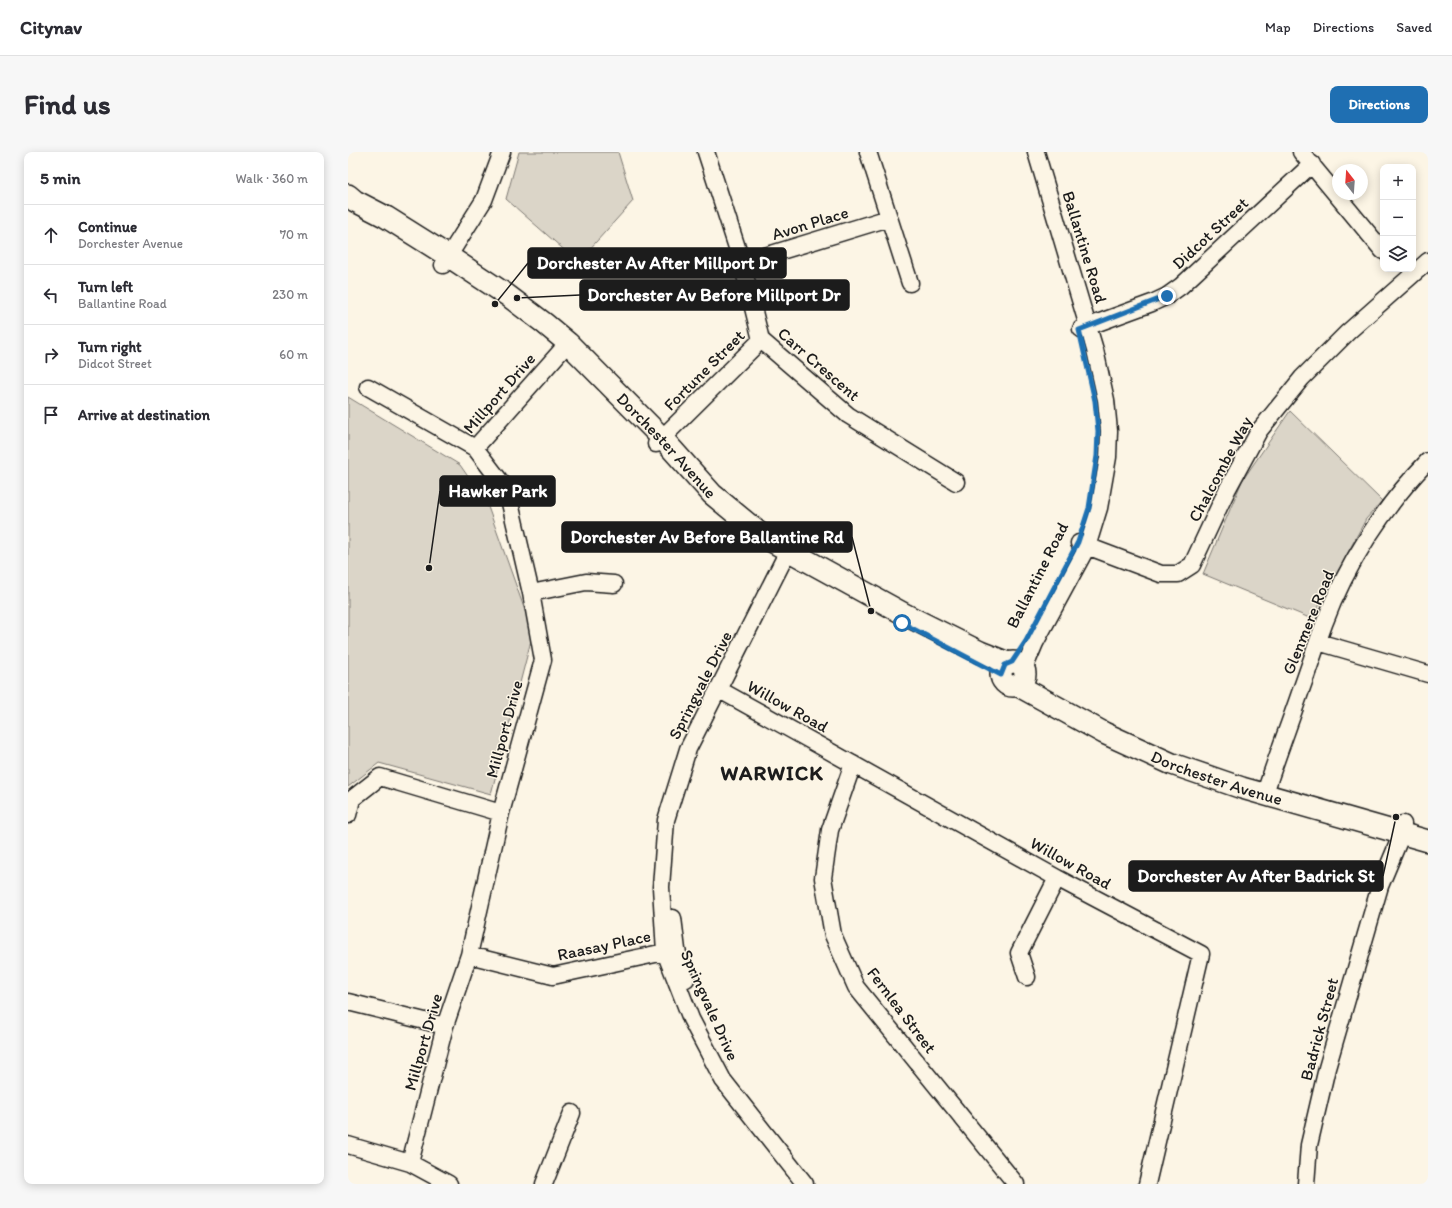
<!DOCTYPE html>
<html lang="en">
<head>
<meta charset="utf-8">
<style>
  :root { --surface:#fff; --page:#f7f7f7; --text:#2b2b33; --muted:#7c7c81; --line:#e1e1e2; --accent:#1f6fb2 }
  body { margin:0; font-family:Itim,sans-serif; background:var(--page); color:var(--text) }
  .controls { position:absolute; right:12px; top:12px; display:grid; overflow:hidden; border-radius:8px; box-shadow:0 2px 10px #0003 }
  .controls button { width:36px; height:36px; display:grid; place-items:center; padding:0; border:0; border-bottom:1px solid var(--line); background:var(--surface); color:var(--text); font:20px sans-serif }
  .compass { position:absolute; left:984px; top:12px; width:36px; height:36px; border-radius:50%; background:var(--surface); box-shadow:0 2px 10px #0003; rotate:343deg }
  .stop { position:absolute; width:12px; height:12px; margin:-9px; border:3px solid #1f6fb2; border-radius:50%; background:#fff }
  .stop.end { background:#1f6fb2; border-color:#fff; box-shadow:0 1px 4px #0008 }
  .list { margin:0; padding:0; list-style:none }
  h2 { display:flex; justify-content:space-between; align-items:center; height:52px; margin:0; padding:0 16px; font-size:17px }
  h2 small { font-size:13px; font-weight:400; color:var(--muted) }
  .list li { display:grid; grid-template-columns:26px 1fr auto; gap:12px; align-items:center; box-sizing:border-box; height:60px; padding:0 16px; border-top:1px solid var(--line) }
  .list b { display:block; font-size:15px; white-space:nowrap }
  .list p { margin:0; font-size:13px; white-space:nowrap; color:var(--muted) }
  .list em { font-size:13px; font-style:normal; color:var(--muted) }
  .icon { flex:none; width:22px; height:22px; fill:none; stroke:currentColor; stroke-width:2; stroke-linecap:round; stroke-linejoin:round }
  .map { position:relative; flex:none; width:1080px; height:1032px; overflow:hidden; border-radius:8px }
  header { display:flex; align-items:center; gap:24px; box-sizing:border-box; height:56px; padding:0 20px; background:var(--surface); border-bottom:1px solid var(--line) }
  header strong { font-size:19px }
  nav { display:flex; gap:22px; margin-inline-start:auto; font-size:14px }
  .intro { display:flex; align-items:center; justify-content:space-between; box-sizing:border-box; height:96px; padding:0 24px }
  h1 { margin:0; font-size:28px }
  .button { padding:10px 18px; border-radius:8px; background:var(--accent); color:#fff; font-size:14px; font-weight:700 }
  main { display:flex; gap:24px; padding:0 24px }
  aside { flex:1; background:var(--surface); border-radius:8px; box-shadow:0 2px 10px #0003 }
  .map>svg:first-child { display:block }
  .green { fill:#dbd5c8; stroke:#7c7872 }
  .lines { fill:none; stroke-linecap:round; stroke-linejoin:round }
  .minor-casing { stroke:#1c1c1c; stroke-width:19 }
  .major-casing { stroke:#1c1c1c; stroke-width:24 }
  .minor { stroke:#fcf5e5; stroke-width:16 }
  .major { stroke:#fcf5e5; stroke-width:21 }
  .route { stroke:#1f6fb2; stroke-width:5 }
  .labels { text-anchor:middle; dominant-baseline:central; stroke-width:3; stroke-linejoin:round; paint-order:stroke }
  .street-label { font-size:17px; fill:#1c1c1c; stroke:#fcf5e5 }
  .district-label { font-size:21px; font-weight:bold; letter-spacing:1px; fill:#1c1c1c; stroke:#fcf5e5 }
  .leader { fill:none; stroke:#1c1c1c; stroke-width:1.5 }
  .callout-dot { fill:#1c1c1c; stroke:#fcf5e5; stroke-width:1.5 }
  .callout { fill:#1c1c1c; stroke:#1c1c1c; stroke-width:1.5 }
  .callout-label { font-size:18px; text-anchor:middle; font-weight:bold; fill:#fff }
</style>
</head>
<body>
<header>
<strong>Citynav</strong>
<nav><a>Map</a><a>Directions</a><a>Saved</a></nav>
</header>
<div class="intro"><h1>Find us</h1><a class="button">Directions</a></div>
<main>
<aside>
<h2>5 min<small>Walk · 360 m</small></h2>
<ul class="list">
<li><svg class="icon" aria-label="ahead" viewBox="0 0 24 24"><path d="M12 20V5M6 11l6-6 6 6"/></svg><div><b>Continue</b><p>Dorchester Avenue</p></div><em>70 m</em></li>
<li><svg class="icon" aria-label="left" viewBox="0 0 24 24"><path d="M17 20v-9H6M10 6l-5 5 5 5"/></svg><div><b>Turn left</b><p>Ballantine Road</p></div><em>230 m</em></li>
<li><svg class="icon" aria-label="right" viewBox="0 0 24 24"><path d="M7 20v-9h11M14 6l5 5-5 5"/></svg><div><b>Turn right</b><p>Didcot Street</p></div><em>60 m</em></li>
<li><svg class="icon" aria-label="arrive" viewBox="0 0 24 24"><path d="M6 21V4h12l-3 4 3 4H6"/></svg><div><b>Arrive at destination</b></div></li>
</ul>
</aside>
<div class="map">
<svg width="1080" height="1032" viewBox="0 0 1080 1032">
  <rect width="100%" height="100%" fill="#fcf5e5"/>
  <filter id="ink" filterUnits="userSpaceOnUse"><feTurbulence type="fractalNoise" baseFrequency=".025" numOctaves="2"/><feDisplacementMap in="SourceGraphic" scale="8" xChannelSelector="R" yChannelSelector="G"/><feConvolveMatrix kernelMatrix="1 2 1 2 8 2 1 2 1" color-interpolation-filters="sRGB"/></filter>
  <g filter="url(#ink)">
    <path class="green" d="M171,0H270L285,49L230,110L158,47Z
      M0,245L112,313L139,352L185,481L143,642L31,611L0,635Z
      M942,259L1034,349L1018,367L964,467L855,422L894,329Z"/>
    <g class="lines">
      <defs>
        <path id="minor" d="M358,0L394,111L413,188L500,263L608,330
          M520,0L562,131
          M953,0L1035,99
          M394,111L541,66
          M95,113L136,48L154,0
          M733,177L804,151L819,144L833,134L964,12
          M20,235L127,296
          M308,292L413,188
          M731,391L813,422H830L844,413L879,338L911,279L954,226L1000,180L1080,109
          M440,399L340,597L318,668L313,735L317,800L343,867L375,928L457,1032
          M183,441L238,430L266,432
          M970,490L1080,522
          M676,517L687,491L739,395L751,356L760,305L761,279L758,248L747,198L688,0
          M370,537L709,726L853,802L799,1032
          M505,612L482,678L475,726L485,783L508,835L668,1032
          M917,641C928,607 941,573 953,538C961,516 968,494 976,472C998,413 1036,354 1080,309
          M0,663L4,647L32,625L153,661
          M325,766L329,798L338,827
          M121,803L205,824L326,798
          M679,825L671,801L709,726
          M0,850L97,874
          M0,993L62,1011L101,1032
          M62,1011L97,874L121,803L153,661L195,508L183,441L159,338L127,296L220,191
          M196,1032L224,961
          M958,1032L961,993L979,916L1032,734L1050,691L1055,672"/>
        <g id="major">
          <path id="s1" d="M0,43L7,49L38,65L100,104L159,143L196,171L220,191L314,286L364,342L416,385L558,463L632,500L660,511"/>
          <circle cx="665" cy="522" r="12"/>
          <path id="s2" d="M669,533L756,581L824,612L894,636L1080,689"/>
        </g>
      </defs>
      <use href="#minor" class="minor-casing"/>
      <use href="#major" class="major-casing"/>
      <use href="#minor" class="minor"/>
      <use href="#major" class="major"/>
    </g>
  </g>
  <g class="lines" filter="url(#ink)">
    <path class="route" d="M554,471L653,523L657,513L664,510L678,489L730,390L741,356L749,304L750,279L747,249L731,178L819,144"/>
  </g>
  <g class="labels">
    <g class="street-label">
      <text transform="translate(462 71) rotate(-17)">Avon Place</text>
      <text transform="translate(862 81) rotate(-43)">Didcot Street</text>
      <text transform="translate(737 95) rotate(73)">Ballantine Road</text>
      <text transform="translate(471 212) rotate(41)">Carr Crescent</text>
      <text transform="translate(356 218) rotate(-45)">Fortune Street</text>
      <text transform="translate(151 241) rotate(-49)">Millport Drive</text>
      <text stroke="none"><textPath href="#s1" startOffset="408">Dorchester Avenue</textPath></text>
      <text transform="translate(872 317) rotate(-62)">Chalcombe Way</text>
      <text transform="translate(689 423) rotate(-63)">Ballantine Road</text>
      <text transform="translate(960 470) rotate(-68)">Glenmere Road</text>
      <text transform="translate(352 533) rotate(-63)">Springvale Drive</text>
      <text transform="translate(440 554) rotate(29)">Willow Road</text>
      <text transform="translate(156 577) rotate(-75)">Millport Drive</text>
      <text stroke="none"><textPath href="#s2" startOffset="221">Dorchester Avenue</textPath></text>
      <text transform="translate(723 711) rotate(29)">Willow Road</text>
      <text transform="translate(256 793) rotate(-12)">Raasay Place</text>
      <text transform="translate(362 853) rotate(66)">Springvale Drive</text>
      <text transform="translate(554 858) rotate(53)">Fernlea Street</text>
      <text transform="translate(971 877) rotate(-75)">Badrick Street</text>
      <text transform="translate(75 890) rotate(-74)">Millport Drive</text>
    </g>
    <g class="district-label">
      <text x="424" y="620">WARWICK</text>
    </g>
  </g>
  <path class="leader" d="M147 152L180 111M169 146L232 143M81 416L92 339M523 459L504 385M1048 665L1035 724"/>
  <g class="callout-dot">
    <circle cx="147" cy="152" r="4"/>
    <circle cx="169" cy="146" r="4"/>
    <circle cx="81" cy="416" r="4"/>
    <circle cx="523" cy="459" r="4"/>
    <circle cx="1048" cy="665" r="4"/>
  </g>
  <g class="callout">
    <rect x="180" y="96" width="258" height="30" rx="4"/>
    <rect x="232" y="128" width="269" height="30" rx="4"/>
    <rect x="92" y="324" width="115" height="30" rx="4"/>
    <rect x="214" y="370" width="290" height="30" rx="4"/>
    <rect x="781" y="709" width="254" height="30" rx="4"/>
  </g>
  <g class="callout-label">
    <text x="309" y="117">Dorchester Av After Millport Dr</text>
    <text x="366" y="149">Dorchester Av Before Millport Dr</text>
    <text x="150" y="345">Hawker Park</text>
    <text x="359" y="391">Dorchester Av Before Ballantine Rd</text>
    <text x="908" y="730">Dorchester Av After Badrick St</text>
  </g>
</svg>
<div class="controls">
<button>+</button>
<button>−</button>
<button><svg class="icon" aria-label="layers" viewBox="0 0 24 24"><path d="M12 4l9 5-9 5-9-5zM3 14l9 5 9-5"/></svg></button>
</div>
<svg class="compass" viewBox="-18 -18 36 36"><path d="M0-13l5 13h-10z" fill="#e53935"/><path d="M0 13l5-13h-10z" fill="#7c7c81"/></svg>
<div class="stop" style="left:554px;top:471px"></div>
<div class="stop end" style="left:819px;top:144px"></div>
</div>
</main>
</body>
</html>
